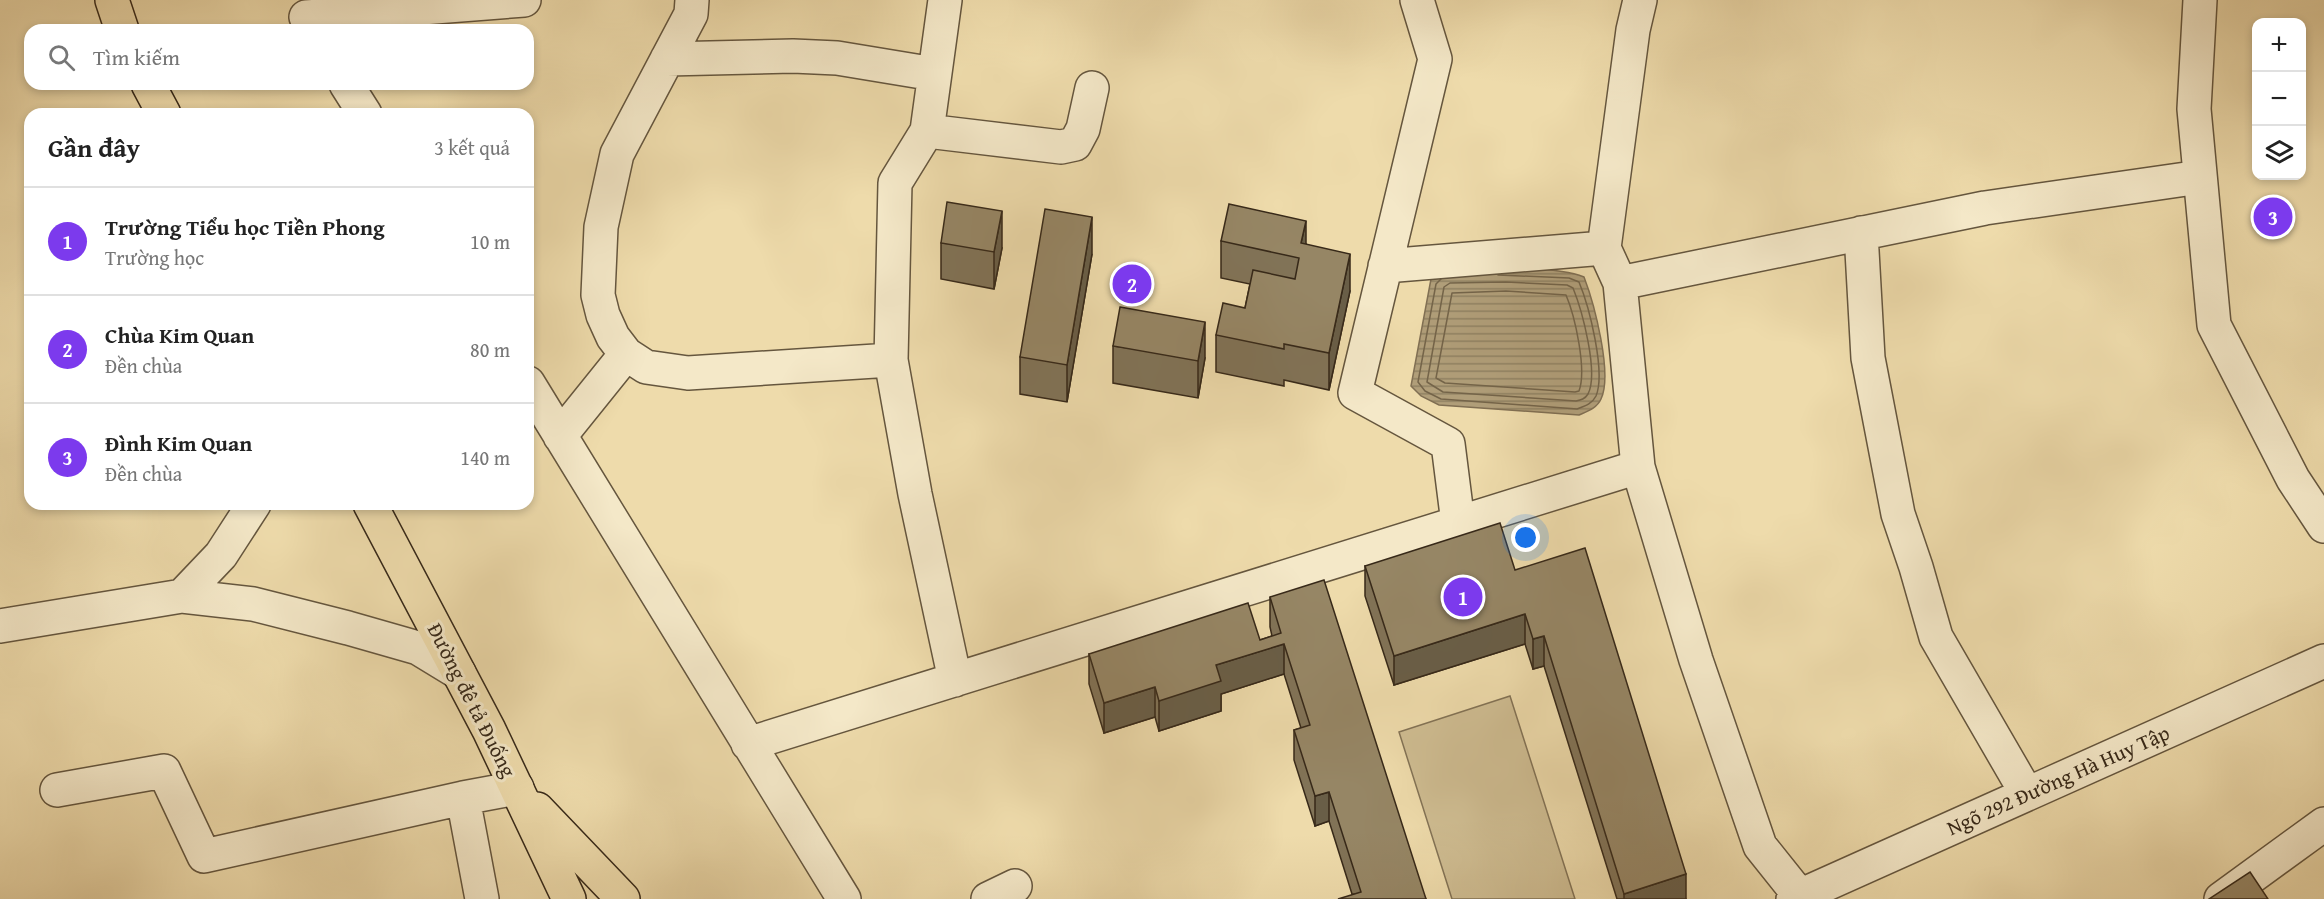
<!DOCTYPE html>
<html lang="vi">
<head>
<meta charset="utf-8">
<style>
  :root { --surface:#fff; --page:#f6f6f6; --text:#222; --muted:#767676; --line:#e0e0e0; --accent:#7c3aed }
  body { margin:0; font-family:"Gentium Book Plus",serif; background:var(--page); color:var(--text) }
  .controls { position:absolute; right:18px; top:18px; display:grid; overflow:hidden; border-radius:12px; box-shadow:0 3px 9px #0003 }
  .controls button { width:54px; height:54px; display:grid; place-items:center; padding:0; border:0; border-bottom:2px solid var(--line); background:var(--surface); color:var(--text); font:30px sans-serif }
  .you { position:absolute; left:1526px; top:538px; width:21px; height:21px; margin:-15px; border:4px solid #fff; border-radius:50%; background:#1a73e8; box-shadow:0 0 0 9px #1a73e833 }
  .badge { display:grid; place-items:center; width:39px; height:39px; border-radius:50%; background:var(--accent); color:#fff; font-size:20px; font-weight:700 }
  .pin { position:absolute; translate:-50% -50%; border:3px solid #fff; box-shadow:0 2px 6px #0006 }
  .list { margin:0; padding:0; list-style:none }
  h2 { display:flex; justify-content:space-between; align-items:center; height:78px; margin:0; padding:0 24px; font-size:26px }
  h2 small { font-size:20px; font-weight:400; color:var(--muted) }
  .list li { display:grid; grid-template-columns:39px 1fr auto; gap:18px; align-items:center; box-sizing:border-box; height:108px; padding:0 24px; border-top:2px solid var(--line) }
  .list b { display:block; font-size:22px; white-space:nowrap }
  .list p { margin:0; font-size:20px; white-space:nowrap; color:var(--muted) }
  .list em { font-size:20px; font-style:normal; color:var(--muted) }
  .icon { flex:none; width:33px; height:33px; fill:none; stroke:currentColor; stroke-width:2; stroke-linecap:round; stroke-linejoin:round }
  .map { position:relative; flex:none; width:2324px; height:899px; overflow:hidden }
  .search { position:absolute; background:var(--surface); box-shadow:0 3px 9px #0003; left:24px; top:24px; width:510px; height:66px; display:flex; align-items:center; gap:15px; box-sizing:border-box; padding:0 21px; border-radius:18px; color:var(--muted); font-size:22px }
  .panel { position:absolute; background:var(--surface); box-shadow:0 3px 9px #0003; left:24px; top:108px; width:510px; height:402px; border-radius:18px }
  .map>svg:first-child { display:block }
  .grass { fill:#cfbd92; stroke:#837356; stroke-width:1.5 }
  .water { fill:url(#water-rules); stroke:#806f53; stroke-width:1.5 }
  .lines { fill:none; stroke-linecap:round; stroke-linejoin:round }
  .shore { stroke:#746449; stroke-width:1.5 }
  .minor-casing { stroke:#65563e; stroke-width:36 }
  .major-casing { stroke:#372919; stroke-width:36 }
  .minor { stroke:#f4e8c8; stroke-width:33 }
  .major { stroke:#eedbab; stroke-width:33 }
  .wall { fill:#817357; stroke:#372919; stroke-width:1.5 }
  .shaded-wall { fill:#695e47; stroke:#372919; stroke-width:1.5 }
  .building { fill:#968665; stroke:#372919; stroke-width:1.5 }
  .labels { text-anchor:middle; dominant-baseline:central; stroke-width:6; stroke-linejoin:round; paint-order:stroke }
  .street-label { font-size:21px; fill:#372919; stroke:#f4e8c8 }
</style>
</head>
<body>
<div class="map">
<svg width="2324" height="899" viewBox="0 0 2324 899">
  <defs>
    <pattern id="water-rules" width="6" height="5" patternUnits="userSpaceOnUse" patternTransform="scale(1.5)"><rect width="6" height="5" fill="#b09e79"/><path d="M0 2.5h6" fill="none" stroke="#908162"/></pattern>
  </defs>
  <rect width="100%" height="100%" fill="#eedbab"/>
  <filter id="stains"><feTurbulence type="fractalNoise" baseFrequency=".00333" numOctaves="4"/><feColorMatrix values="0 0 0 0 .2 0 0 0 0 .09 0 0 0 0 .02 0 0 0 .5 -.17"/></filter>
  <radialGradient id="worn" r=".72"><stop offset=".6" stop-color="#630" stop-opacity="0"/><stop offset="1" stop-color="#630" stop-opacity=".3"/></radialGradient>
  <path class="grass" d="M1510,696L1575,899H1452L1399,732Z"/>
  <path class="water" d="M1445,269C1482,269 1550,264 1584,277C1594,303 1613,374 1601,399C1597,408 1588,411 1579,415L1439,405L1421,396L1411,386L1431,279Z"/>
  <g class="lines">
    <path class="shore" d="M1441,279L1436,284L1418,382L1425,391L1441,399L1577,409C1585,406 1592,404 1596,396C1606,372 1589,306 1579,282L1569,278L1498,275
      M1506,282L1567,285L1573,288C1582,310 1599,373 1588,394C1585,399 1581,400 1576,401L1443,392L1427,382L1444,287L1450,283Z
      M1506,291L1566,295C1575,316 1587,370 1579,391L1575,392L1445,383L1436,378L1452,293Z"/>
    <defs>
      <path id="minor" d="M692,0L691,14L617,154L601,227L598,295L603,315L613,337L626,354L646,367L688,373L891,360
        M1417,0L1435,59L1355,393L1448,444L1458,523
        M1640,0L1633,30L1604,248L1620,283L1638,467L1696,660L1760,846L1800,896
        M2200,0L2194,109L2214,325L2293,479L2324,526
        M306,17L524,0
        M667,59L793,56L837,58L934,74
        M346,84L365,114
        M927,131L945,0
        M1861,233L1868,358L1898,514L1916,567L1936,637L2027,794
        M1385,266L1604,248
        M1620,283L1985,208L2200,177
        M528,383L844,899
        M560,436L626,354
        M182,596L221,555L254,504
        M0,626L182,596L253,604L348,628L418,648L459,673
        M955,680L915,494L891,360L895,183L927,131L1061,147L1075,144L1083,129L1092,88
        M748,744L1638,467
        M57,790L164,771L204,856L463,798
        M482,899L463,798L517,788
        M988,899L1015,886
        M1793,899L2324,661
        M2221,899L2324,824"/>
      <path id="major" d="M112,0L122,30
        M148,84L164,114
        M370,504L489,730L569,899
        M537,809L623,899"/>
    </defs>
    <use href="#minor" class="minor-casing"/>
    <use href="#major" class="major-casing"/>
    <use href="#minor" class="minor"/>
    <use href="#major" class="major"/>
  </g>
  <path class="wall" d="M1221,241L1306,244L1350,291L1329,390L1284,380V386L1216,372V335L1245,308L1250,284L1221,278Z
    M941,243L1002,248L994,289L941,279Z
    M1092,254L1067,402L1020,394V357Z
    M1113,346L1205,358L1198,398L1113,383Z
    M1365,566L1515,570L1686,899H1617L1544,666L1533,669L1525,644L1394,685L1365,596Z
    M1270,597L1426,899L1352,894L1329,821L1315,826L1294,760V730L1301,728L1284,674L1221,694V711L1159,731L1155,717L1104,733L1089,684V654L1260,640L1272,636L1270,627Z"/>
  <path class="shaded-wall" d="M1002,211V248L994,289V252Z
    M1092,217V254L1067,402V365Z
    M1306,221V258L1301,243Z
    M1350,254V291L1329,390V353Z
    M1205,322V358L1198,398V361Z
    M1525,614V644L1394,685V656Z
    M1544,636V666L1533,669V639Z
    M1284,644V674L1221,694V711L1159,731V701L1216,665Z
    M1155,687V717L1104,733V703Z
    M1329,792V821L1315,826V796Z
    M1686,874V899H1624V894Z"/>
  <path class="building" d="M947,202L1002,211L994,252L941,243Z
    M1229,204L1306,221L1301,243L1350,254L1329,353L1284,344V349L1216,335L1223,303L1245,308L1253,270L1295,279L1299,258L1221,241Z
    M1045,209L1092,217L1067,365L1020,357Z
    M1120,307L1205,322L1198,361L1113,346Z
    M1500,523L1515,570L1585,548L1686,874L1624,894L1544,636L1533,639L1525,614L1394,656L1365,566Z
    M1324,580L1426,899H1338L1361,892L1329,792L1315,796L1294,730L1310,725L1284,644L1216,665L1221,681L1159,701L1155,687L1104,703L1089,654L1248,603L1260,640L1281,633L1270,597Z
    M2250,872L2268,899H2209Z"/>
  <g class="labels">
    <g class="street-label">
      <text transform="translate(472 700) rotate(63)">Đường đê tả Đuống</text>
      <text transform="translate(2058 780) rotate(-24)">Ngõ 292 Đường Hà Huy Tập</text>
    </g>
  </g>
  <rect width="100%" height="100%" filter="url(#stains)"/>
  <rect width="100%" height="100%" fill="url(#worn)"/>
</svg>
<div class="controls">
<button>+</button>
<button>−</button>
<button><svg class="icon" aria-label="layers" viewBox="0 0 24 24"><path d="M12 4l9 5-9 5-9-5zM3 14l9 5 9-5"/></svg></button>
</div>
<div class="you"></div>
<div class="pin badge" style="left:1463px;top:597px">1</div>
<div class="pin badge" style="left:1132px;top:284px">2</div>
<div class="pin badge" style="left:2273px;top:217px">3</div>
<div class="search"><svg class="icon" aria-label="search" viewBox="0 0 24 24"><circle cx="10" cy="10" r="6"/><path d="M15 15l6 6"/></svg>Tìm kiếm</div>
<section class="panel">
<h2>Gần đây<small>3 kết quả</small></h2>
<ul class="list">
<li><span class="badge">1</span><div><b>Trường Tiểu học Tiền Phong</b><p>Trường học</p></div><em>10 m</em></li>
<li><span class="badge">2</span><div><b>Chùa Kim Quan</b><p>Đền chùa</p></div><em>80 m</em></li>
<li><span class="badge">3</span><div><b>Đình Kim Quan</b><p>Đền chùa</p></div><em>140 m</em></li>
</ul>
</section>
</div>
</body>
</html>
